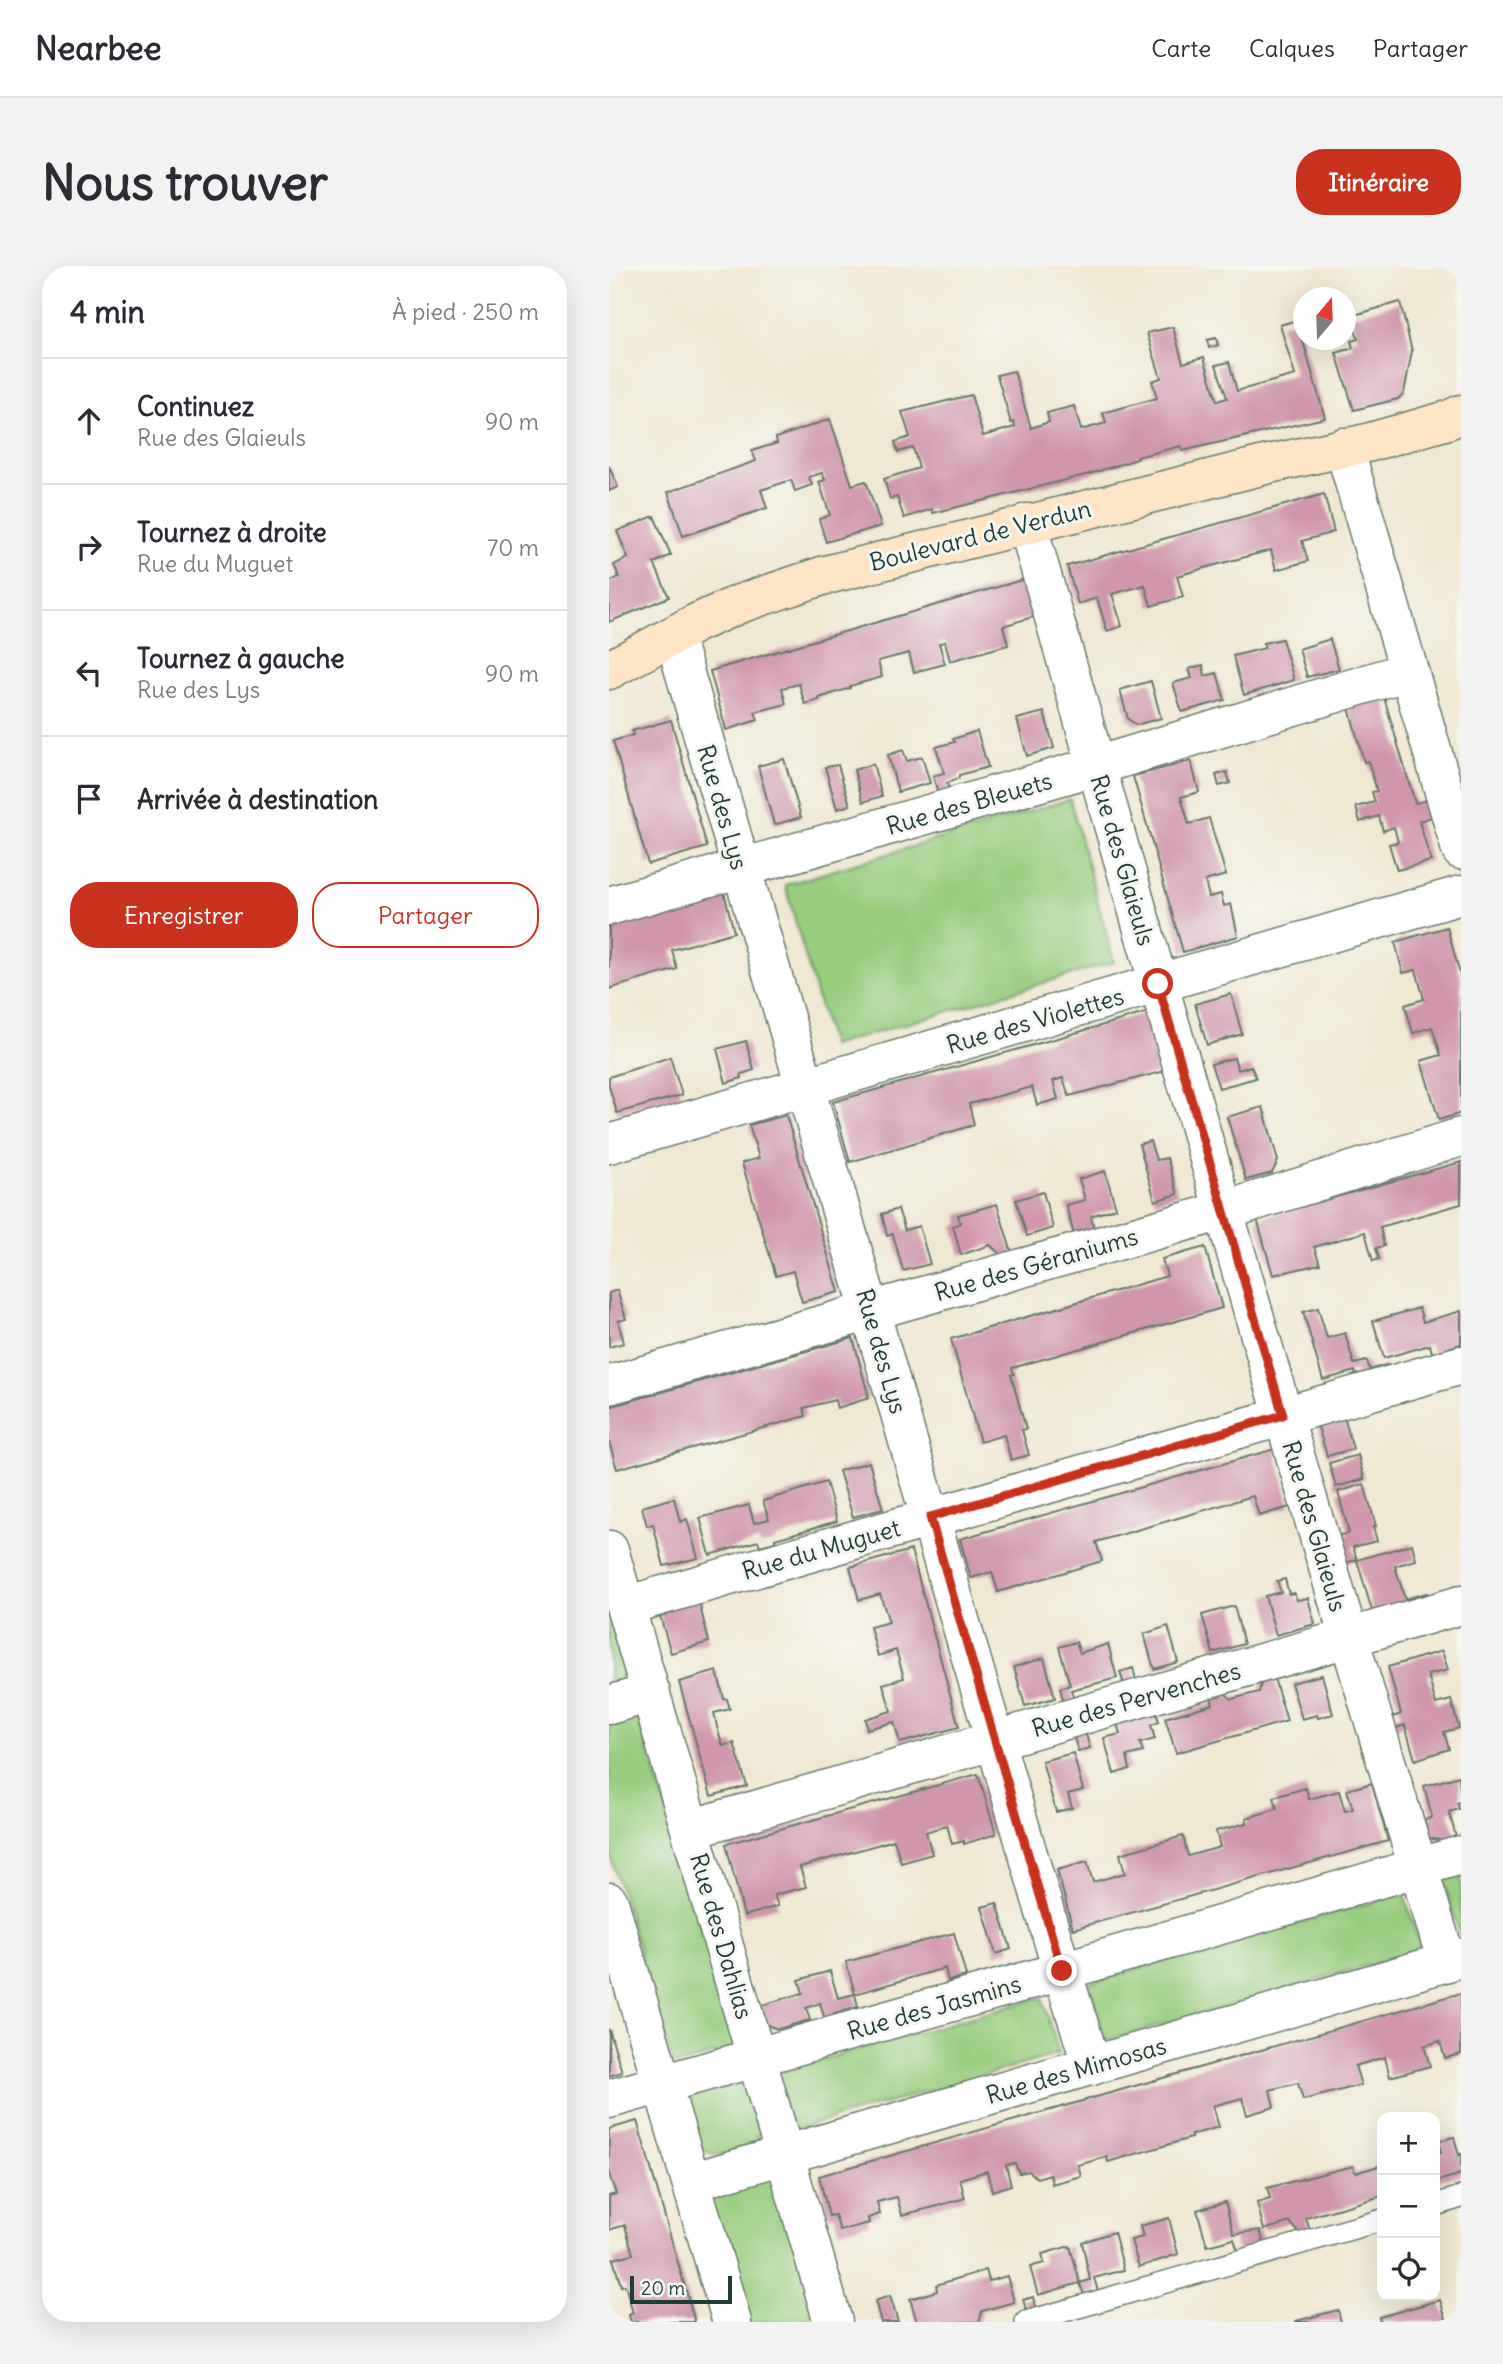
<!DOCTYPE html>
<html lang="fr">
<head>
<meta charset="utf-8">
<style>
  :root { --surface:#fff; --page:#f2f2f3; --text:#2b2b33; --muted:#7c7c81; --line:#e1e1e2; --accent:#c8321e }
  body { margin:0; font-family:Delius,sans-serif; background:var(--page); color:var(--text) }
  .controls { position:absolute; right:21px; bottom:21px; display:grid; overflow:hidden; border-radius:14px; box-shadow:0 7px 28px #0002 }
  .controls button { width:63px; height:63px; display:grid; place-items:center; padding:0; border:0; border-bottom:2px solid var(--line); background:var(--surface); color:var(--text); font:35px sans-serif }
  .compass { position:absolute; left:684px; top:21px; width:63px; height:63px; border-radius:50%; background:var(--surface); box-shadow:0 7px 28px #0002; rotate:19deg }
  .scale { position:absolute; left:21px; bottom:18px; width:102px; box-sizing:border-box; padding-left:7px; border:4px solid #1f3d34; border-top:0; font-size:19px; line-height:24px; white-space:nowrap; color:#1f3d34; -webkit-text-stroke:5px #f6f6f2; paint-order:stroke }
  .stop { position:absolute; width:21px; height:21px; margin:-16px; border:5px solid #c8321e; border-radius:50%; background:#fff }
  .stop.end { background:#c8321e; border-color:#fff; box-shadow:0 2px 7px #0008 }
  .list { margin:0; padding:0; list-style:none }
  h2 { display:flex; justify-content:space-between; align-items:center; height:91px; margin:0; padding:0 28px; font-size:30px }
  h2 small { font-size:23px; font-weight:400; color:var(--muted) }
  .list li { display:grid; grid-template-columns:46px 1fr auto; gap:21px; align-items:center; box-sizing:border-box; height:126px; padding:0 28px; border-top:2px solid var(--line) }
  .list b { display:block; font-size:26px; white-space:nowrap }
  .list p { margin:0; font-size:23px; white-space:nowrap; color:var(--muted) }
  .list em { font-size:23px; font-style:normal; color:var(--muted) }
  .actions { display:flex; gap:14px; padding:21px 28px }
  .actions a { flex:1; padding:16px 0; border:2px solid var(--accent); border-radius:28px; text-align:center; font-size:24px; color:var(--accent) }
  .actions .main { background:var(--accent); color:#fff }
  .icon { flex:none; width:38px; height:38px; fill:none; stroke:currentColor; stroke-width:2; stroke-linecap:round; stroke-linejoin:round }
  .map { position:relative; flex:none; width:852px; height:2056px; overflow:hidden; border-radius:28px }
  header { display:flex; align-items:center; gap:42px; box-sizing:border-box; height:98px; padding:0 35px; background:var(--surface); border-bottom:2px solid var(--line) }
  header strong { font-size:33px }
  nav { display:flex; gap:38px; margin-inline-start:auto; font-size:24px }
  .intro { display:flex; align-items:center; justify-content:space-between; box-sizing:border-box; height:168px; padding:0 42px }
  h1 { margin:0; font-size:49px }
  .button { padding:18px 32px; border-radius:28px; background:var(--accent); color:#fff; font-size:24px; font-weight:700 }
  main { display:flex; gap:42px; padding:0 42px }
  aside { flex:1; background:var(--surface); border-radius:28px; box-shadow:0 7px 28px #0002 }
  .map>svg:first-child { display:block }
  .green { fill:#99ce7f; stroke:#5c865a; stroke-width:2 }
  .building { fill:#d096ac }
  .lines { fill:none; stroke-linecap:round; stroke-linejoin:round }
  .lane-casing { stroke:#68796b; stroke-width:24 }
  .street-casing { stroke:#68796b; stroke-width:41 }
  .secondary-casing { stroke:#68796b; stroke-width:41 }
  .lane { stroke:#fff; stroke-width:21 }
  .street { stroke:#fff; stroke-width:38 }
  .secondary { stroke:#fde5c5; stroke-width:38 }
  .route { stroke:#c8321e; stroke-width:9 }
  .labels { text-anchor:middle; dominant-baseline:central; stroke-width:6; stroke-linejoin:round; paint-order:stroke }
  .street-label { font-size:24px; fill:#1f3d34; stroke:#f6f6f2 }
</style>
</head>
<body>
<header>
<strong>Nearbee</strong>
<nav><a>Carte</a><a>Calques</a><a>Partager</a></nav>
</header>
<div class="intro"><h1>Nous trouver</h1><a class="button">Itinéraire</a></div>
<main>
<aside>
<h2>4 min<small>À pied · 250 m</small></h2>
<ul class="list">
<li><svg class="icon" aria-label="ahead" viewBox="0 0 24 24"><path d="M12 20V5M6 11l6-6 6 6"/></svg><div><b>Continuez</b><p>Rue des Glaieuls</p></div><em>90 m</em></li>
<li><svg class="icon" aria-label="right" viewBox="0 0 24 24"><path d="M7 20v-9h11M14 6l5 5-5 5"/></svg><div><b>Tournez à droite</b><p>Rue du Muguet</p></div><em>70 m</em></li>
<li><svg class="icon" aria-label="left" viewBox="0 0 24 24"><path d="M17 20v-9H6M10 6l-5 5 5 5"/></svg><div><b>Tournez à gauche</b><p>Rue des Lys</p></div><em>90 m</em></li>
<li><svg class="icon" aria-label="arrive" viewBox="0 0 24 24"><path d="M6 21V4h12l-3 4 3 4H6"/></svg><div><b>Arrivée à destination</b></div></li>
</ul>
<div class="actions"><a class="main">Enregistrer</a><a>Partager</a></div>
</aside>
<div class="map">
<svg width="852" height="2056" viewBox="0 0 852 2056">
  <rect width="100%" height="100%" fill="#f6f6f2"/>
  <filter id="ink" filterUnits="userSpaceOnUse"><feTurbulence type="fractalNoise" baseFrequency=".0143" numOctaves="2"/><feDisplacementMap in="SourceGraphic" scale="14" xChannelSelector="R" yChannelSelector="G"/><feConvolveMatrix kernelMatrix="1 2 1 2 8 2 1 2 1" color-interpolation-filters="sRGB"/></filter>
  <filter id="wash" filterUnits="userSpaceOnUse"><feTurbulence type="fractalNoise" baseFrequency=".00686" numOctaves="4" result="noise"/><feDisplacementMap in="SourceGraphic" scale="28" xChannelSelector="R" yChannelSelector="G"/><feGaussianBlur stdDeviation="1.57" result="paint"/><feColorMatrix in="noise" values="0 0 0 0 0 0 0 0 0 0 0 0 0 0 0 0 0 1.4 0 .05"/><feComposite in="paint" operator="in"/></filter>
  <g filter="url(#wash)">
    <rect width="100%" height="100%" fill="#efe8d2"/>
    <path class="green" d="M461,533L505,696L222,780L176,619Z
      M0,1334L22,1411L0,1418Z
      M29,1450L129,1781L65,1800L0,1585V1459Z
      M852,1600V1669L851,1670L832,1607Z
      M795,1627L812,1684L496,1775L480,1717Z
      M433,1731L450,1788L183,1864L167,1807Z
      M121,1813L136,1818L153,1861C151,1865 149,1872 145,1875C132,1890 99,1895 87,1876C77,1860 73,1835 90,1822C97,1816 112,1815 121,1813Z
      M164,1906L212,2056H136L95,1928Z"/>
    <g id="blocks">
      <path class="building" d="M791,36L803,85L795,127L789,133L745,144L727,87L744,82L742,75L749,73L742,50Z
        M688,54L716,152L573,185L572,180L528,191V193L484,207L421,223L324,247L323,243L295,252L288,231L281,233L275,213L310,202L304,182L289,186L286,176L301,171L293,146L362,129L374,170L406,161L405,156L402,157L388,109L405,105L422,162L440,156L438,147L465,140L472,164L497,157L494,147L548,132L543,115L552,112L538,67L564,61L574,97L595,91L608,135L618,132L607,99L620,96L628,125L686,109L671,59Z
        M607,72L609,79L600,82L598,74Z
        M221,153L243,219L257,215L272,260L217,276L210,253L221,249L210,216L216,214L213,207L200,211L203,219L186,225L182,214L152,224L158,242L74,270L59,226L147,195L143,185L168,177L167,172Z
        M0,200L9,221L0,225Z
        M715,228L725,266L693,275L699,295L667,304L662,284L599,301L568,310L574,331L542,340L536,319L503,328L513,360L498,365L488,332L469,338L458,300Z
        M45,250L62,289L45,297L60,331L0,356V316L10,311L5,299L19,292L8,265Z
        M416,313L427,350L394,360L399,379L341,395L336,376L330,377L336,398L305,406L300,387L269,395L273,411L241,420V422L210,432V434L196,438L190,418L173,422L177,438L146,446L149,454L117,464L101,405Z
        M673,373L685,414L635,429L624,390L656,382L654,377Z
        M721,373L730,403L698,411L690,383Z
        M594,399L596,410L608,407L616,434L573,446L564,417L583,412L580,403Z
        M542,415L552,452L527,459L519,453L511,424Z
        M774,428L806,537L819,534L823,551L810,555L822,595L788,604L780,578L789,576L785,561L774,565L770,550L751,556L747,541L766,536L763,526L768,525L759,495L755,496L739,438Z
        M435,446L445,482L418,490L408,453Z
        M62,454L98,581L39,598L4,475L24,469L23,465Z
        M368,465L379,501L350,509V512L338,517L340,525L329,528L324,510L335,507L327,481L346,476L344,473Z
        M294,484L298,495L313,491L321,517L289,526L279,489Z
        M175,493L192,551L165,559L149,500Z
        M582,495L590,526L572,531L580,558L600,552L617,609L596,615L600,631L612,628L615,640L622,638L629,670L574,686L524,510Z
        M264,498L273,530L254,536L245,504Z
        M229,499L241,539L228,543L216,501Z
        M618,506L621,517L610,520L607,509Z
        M115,626L125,666L63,684L68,703L0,723V659Z
        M838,661L852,712V847L830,854L812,795L832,789L823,761L804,767L796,739L815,733L807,704L794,707L786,676Z
        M622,728L633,768L598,779L586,738Z
        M540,746L556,805L460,830L454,812L444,815L449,833L428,839L423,821L360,838L365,859L241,896L224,836Z
        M137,775L145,804L132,808L133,812L117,817L108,783Z
        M61,791L73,829L8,847L0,820V811Z
        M625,792L629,804L642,800L647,812L610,822L602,798Z
        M654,841L669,895L663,907L637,914L618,851Z
        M177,849L230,1026L193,1036L184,1005L167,1010L133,897L150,892L140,859Z
        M541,875L547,894L558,892L569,928L546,935L530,878Z
        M852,896V938L771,961L775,980L767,982L770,993L764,995L756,966L705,981L711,998L664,1009L648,953Z
        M496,905L507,942L482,950L485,964L465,969L457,939L476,934L470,913Z
        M434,926L444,962L418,970L407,934Z
        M388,938L403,987L393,990L381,979L352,989L344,960L351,957L349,949Z
        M289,943L296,964L310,960L321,998L294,1005L284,968L278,970L273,948Z
        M596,981L613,1042L403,1102L405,1108L402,1109L417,1163L413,1164L420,1189L402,1194L395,1169L371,1176L342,1073L558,1010L553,993Z
        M8,1024L17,1053L9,1055L15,1077L0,1081V1027Z
        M709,1042L718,1072L736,1067L745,1098L758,1095L761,1104L777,1099L780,1109L749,1118L746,1105L714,1114L694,1046Z
        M810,1042L814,1056L852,1045V1078L837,1083L839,1092L826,1097L821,1079L775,1092L764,1055Z
        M244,1072L260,1132L228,1142L226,1134L195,1142L197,1150L8,1203L0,1176V1141Z
        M734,1147L744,1183L718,1190L707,1154Z
        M666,1183L681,1241L650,1250L644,1230L487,1276L493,1295L389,1326L383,1306L362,1312L351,1273Z
        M749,1189L755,1213L727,1221L720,1197Z
        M260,1196L274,1243L244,1251L230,1205Z
        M217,1216L228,1255L166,1273V1276L151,1280L149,1275L101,1289L91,1252L140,1239L145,1257L160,1253L154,1235Z
        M755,1218L767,1260L764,1261L768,1275L744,1281L748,1294L803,1278L807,1294L786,1300L796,1333L818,1327L822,1339L766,1355L748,1294L736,1297L728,1270L740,1267L729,1226Z
        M65,1232L71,1256L78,1253L89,1292L55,1300L44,1258L38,1260L33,1241Z
        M302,1284L350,1461L291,1477L285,1456L258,1463L256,1453L282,1445L274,1418L295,1412L287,1384L269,1390L261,1361L280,1356L271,1328L250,1334L241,1301Z
        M676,1313L680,1328L685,1327L688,1334L699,1332L706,1358L667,1369L656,1330L672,1326L668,1315Z
        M89,1332L100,1376L62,1387L49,1343Z
        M625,1340L635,1378L604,1387L593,1349Z
        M559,1360L569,1396L545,1403L535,1368Z
        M467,1376L471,1387L499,1378L508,1412L462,1424L467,1439L456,1442L451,1422L461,1419L450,1381Z
        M833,1385L839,1404L819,1409L827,1438L842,1434L850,1462L835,1466L840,1483L806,1494L796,1459L784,1463L781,1452L792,1448L779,1401Z
        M435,1392L446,1432L416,1440L405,1401Z
        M524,1402L529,1422L517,1425L511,1406Z
        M108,1405L115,1433H118L121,1443L105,1447L109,1465L114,1480L125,1477L138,1520L102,1530L70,1416Z
        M664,1409L678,1455L567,1487L556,1452L604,1438L601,1427L611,1424L623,1433L650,1426L654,1411Z
        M713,1409L724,1448L709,1452L708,1449L693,1453L682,1417Z
        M546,1442L550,1456L542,1459L546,1473L531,1477L534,1486L518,1490L521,1503L505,1508L495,1472L511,1468L507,1453Z
        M475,1462L481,1482L469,1485L463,1465Z
        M464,1487L474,1524L459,1528L463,1542L447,1546L433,1495Z
        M369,1508L387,1568L355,1578V1575L343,1578L338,1559L317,1566L323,1588L292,1597L285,1574L191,1601L197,1621L165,1629L169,1640L135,1650L117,1578Z
        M850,1510L852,1536L848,1537L850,1543L840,1546L847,1571L833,1575L821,1572L811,1557L823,1551L815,1520Z
        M763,1517L779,1575L464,1663L448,1604L478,1596L484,1616L516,1607L511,1588L574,1570L579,1590L611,1581L607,1565L638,1557L637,1552L668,1543L665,1531L697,1522L700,1533L730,1525L736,1545L744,1543L738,1524Z
        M388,1637L402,1683L387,1688L373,1641Z
        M345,1667L357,1710L339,1715L336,1702L246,1728L237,1696Z
        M221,1705L229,1732L246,1728L249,1741L215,1751L211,1737L197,1742L201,1754L169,1763L160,1760L154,1753L150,1740L194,1727L190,1714Z
        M852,1727V1788L836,1792L831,1775L815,1780L821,1800L781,1811L776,1791L746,1800L752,1819L694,1834L689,1817L661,1824L665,1841L638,1849L633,1832L604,1840L610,1861L582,1869V1872L499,1896L498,1891L469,1899L472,1910L443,1918L441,1908L428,1912L420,1905L410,1907L406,1897L397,1899L402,1919L383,1925L378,1905L351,1913L356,1932L325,1941L293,1949L288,1931L268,1936L271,1948L259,1952L260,1957L231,1965L226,1949L220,1950L210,1910Z
        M0,1763L13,1806L0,1810Z
        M28,1855L37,1885L86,2056H22L20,2049L24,2047L16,2019L12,2020L4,1993L24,1988L16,1959L0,1964V1930L7,1928L0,1908V1863Z
        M845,1871L850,1889L852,1888V1908L826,1916V1888L832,1887L829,1875Z
        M773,1899V1930L697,1952L701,1965L691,1968L681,1956L655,1964L648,1937L661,1933L658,1922L744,1900L746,1907Z
        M616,1936L625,1968L651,1964L655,1979L629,1985L625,1973L598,1980L588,1944Z
        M560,1952L569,1988L530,2001L522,1974L534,1971L531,1960Z
        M505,1966L515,2004L485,2012L489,2025L475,2029L471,2017L429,2029L421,2001L435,1997L433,1988L461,1980L471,2017L481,2014L473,1976Z
        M377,2004L380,2015L398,2010L405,2036L373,2045L370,2056H308L301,2033L328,2025L327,2019Z
        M281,2030L289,2056H272L266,2035Z
        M424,2031L427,2043L418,2046L414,2034Z
        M831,2034L838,2056H771L770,2051Z
        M729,2044L732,2056H687V2055Z"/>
    </g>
  </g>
  <g filter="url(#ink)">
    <use href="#blocks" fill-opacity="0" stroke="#68796b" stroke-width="2"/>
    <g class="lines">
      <defs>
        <path id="lane" d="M826,1939L852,1931
          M417,2056L773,1954"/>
        <path id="street" d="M735,181L852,584
          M418,257C555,737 691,1218 838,1696
          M65,370L453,1705L483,1800
          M0,640L487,500L800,405
          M0,878L852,629
          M0,1119L614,945L852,871
          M0,1284L224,2056
          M16,1340L852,1099
          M0,1439L42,1427
          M81,1563L852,1339
          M0,1636L123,2056
          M0,1833L453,1705L852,1589
          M82,1916L852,1692"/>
        <path id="secondary" d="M0,404L85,358L130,338L213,310L660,198L758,177L839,154L852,148"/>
      </defs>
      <use href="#lane" class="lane-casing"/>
      <use href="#street" class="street-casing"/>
      <use href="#secondary" class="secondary-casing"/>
      <use href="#lane" class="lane"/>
      <use href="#street" class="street"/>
      <use href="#secondary" class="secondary"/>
    </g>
  </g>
  <g class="lines" filter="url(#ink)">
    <path class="route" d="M453,1705L321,1251L674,1149L549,718"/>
  </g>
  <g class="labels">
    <g class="street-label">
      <text transform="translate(371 269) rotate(-14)">Boulevard de Verdun</text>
      <text transform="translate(360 537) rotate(-16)">Rue des Bleuets</text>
      <text transform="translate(114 541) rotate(74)">Rue des Lys</text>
      <text transform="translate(514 594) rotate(74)">Rue des Glaieuls</text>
      <text transform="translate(426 754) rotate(-16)">Rue des Violettes</text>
      <text transform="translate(427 998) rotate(-16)">Rue des Géraniums</text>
      <text transform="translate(273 1085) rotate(74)">Rue des Lys</text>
      <text transform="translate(706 1260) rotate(74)">Rue des Glaieuls</text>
      <text transform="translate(212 1283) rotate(-16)">Rue du Muguet</text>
      <text transform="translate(527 1433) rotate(-16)">Rue des Pervenches</text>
      <text transform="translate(113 1670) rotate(74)">Rue des Dahlias</text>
      <text transform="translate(325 1741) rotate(-16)">Rue des Jasmins</text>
      <text transform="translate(467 1804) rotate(-16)">Rue des Mimosas</text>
    </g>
  </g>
</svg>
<div class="controls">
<button>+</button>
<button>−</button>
<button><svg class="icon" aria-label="locate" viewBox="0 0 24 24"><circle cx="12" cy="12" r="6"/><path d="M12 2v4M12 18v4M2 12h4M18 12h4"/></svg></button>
</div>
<svg class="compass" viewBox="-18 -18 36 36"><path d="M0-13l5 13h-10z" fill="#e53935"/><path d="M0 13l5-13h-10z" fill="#7c7c81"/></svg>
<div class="scale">20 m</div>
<div class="stop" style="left:549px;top:718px"></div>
<div class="stop end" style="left:453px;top:1705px"></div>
</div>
</main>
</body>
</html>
